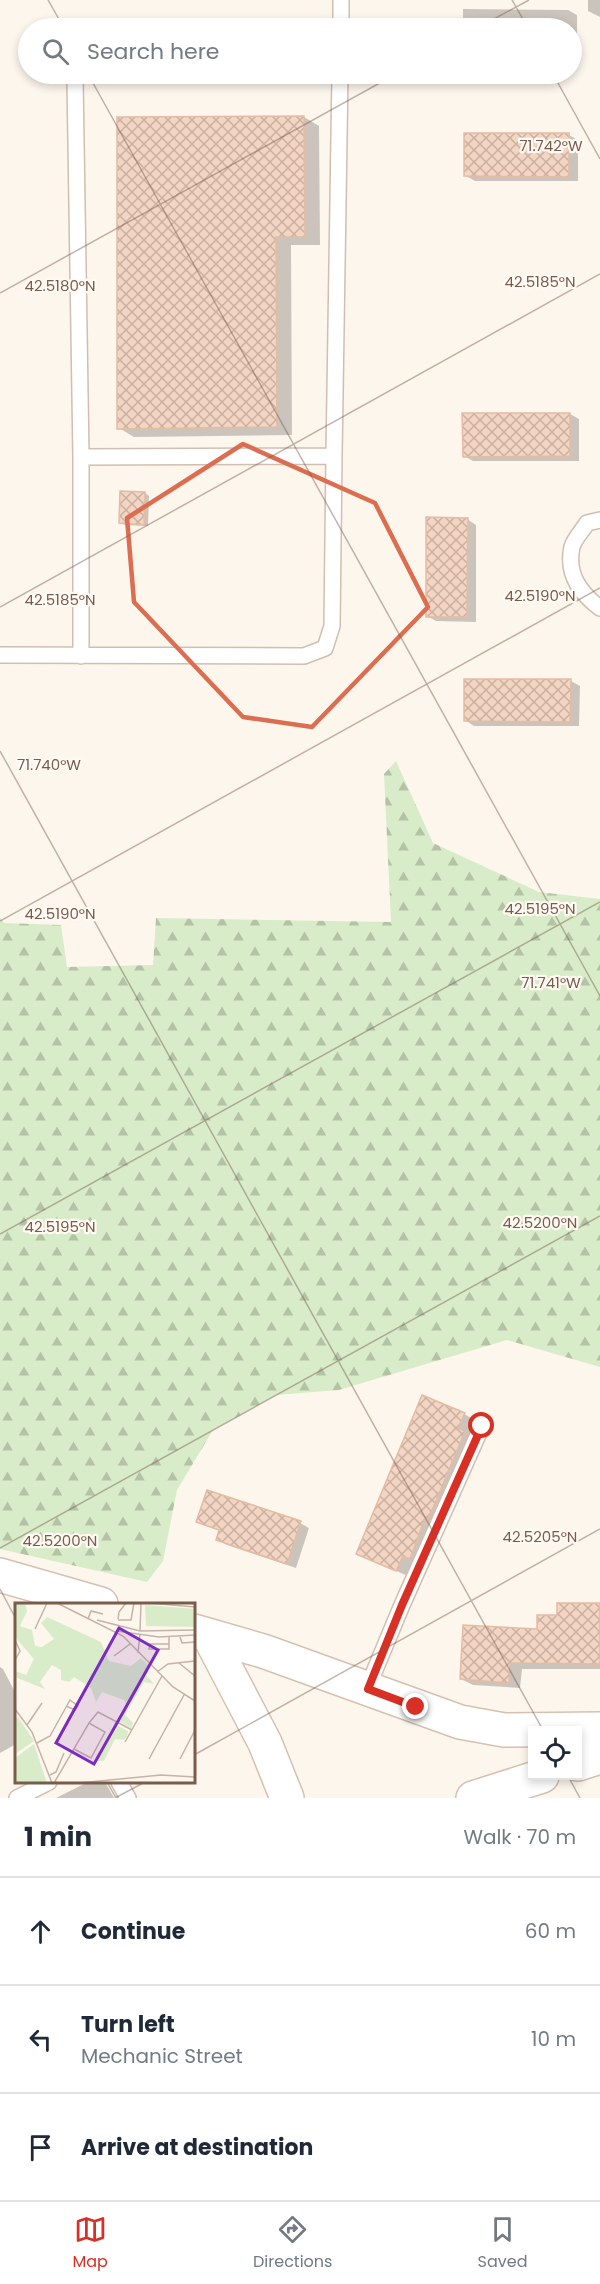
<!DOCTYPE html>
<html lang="en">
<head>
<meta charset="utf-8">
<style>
  :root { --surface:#fff; --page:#f2f2f3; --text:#1f2937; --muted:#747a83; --line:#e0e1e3; --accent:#d93025 }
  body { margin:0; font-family:Poppins,sans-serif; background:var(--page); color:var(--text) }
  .controls { position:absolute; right:18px; bottom:18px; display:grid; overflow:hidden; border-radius:0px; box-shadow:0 3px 9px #0003 }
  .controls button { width:54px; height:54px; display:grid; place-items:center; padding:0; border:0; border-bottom:2px solid var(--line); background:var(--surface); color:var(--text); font:30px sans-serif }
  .stop { position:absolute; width:18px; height:18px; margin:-14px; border:4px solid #d93025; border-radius:50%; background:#fff }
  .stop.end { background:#d93025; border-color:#fff; box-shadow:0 2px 6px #0008 }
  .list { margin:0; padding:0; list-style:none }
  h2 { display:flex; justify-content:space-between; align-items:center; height:78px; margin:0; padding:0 24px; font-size:26px }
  h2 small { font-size:20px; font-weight:400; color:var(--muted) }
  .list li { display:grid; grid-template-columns:39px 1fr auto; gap:18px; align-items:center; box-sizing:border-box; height:108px; padding:0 24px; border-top:2px solid var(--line) }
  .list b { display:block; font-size:22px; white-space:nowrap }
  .list p { margin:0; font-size:20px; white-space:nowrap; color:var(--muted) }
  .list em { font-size:20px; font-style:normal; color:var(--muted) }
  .icon { flex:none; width:33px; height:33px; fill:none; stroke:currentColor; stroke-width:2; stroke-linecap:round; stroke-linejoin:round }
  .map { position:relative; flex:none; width:600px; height:1798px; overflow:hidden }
  .search { position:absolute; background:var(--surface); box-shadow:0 3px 9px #0003; left:18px; right:18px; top:18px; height:66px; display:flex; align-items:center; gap:15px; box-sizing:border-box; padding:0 21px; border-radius:33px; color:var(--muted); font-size:22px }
  .sheet { height:402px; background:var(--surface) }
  nav { display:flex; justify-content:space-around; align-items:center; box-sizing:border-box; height:84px; border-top:2px solid var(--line); background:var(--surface); font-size:16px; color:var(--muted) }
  nav a { display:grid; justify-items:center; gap:3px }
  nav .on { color:var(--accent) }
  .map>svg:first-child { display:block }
  .forest { fill:url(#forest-firs) }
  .shadow { fill:#0003 }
  .building { fill:url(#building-cross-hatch); stroke:#e6bba3; stroke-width:1.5 }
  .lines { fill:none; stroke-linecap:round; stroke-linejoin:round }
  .service-casing { stroke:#d1beb0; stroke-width:18 }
  .secondary-casing { stroke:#d6c0b0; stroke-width:36 }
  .service { stroke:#fff; stroke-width:15 }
  .secondary { stroke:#fff; stroke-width:33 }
  .route { stroke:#d93025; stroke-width:8 }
  .marked { fill:none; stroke:#dc6d51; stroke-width:4.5; stroke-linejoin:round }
  .ticks { fill:none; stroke:#7a5c4d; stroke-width:1.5; stroke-opacity:0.45 }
  .inset-road { fill:none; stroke:#c5b3a7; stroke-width:1.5 }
  .view { fill:#7b2cbf; fill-opacity:0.15; stroke:#7b2cbf; stroke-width:3 }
  .inset-edge { fill:none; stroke:#7a5c4d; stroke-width:3 }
  .ticks-label { font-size:15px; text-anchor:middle; fill:#7a5c4d; stroke:#fffaf3; stroke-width:4.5; stroke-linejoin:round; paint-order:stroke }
</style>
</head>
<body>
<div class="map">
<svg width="600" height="1798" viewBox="0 0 600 1798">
  <defs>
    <pattern id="forest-firs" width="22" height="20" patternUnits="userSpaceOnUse" patternTransform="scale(1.5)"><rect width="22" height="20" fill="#d8ecc9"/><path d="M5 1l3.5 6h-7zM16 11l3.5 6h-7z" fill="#b4c2a5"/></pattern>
    <pattern id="building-cross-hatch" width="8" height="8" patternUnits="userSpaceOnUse" patternTransform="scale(1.5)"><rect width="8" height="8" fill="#f3d5c3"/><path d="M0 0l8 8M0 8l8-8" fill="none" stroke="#cab0a1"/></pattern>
  </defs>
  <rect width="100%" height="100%" fill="#fdf6ec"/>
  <path class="forest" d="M396,761L433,843L539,892L600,899V1367L507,1340L339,1390L276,1395L213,1430L177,1490L163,1561L147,1582L0,1549V917L4,923L61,925L67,967L153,965L156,918L391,922L384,774Z"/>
  <path class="shadow" d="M588,0H600V17L588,11Z
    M463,9L568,10L577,15V57H572V28H463Z
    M304,117L319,126L320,245H291L292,435L134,437L119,428Z
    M465,134L569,135L578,140V181H475L466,176Z
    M570,414L579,419V461H473L464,456Z
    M145,493L149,496L148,526L125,525L120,523Z
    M467,519L476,525V622L436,621L427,616Z
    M571,681L580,686L579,726H474L465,720Z
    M464,1414L477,1421L410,1577L358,1554Z
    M198,1522L300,1523L309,1528L296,1568L227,1545L218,1540L220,1531Z
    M600,1605V1669H522L520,1688L473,1685L461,1679L538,1630Z
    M0,1667L3,1669L16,1694V1744L0,1753Z
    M88,1782H105L114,1798H56Z"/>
  <path class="building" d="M304,116L305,237H276L277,427L117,429V117Z
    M464,133H569V177L464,176Z
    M462,413H570V456L463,457Z
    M120,491L145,492L144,525L119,523Z
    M426,517L468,518L467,617H426Z
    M464,679H571L570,722L464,721Z
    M422,1395L465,1413L458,1428L465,1431L428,1520L425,1518L410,1559L403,1556L396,1571L356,1554Z
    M207,1490L301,1521L287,1564L216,1540L219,1530L196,1522Z
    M557,1603H600V1664L510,1663L509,1683L460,1679L463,1625L537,1629V1615H557Z"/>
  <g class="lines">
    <defs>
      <path id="service" d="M341,28V0
        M77,74L75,79L81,457L334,456L340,74
        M600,520L587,523C583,530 574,539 572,547C566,574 580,593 600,608
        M0,655L304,656L325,648L332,626L334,456
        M81,656V457
        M367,1689L402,1605L482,1426
        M119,1782L128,1798
        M17,1798L49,1782"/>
      <path id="secondary" d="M0,1575L101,1604
        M194,1631L263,1651L460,1722L504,1730L600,1729
        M209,1636L265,1743L287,1798
        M578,1764L600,1757
        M473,1798L542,1776"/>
    </defs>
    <use href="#service" class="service-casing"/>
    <use href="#secondary" class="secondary-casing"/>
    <use href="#service" class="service"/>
    <use href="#secondary" class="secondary"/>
  </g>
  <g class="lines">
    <path class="route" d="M416,1707L368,1689L402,1605L482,1426"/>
  </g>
  <path class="marked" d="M243,444L375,503L428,607L312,727L243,717L134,602L127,518Z"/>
  <path class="ticks" d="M48,0L64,28M512,0L528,28M477,28L529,0M88,74L600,996M553,74L600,159M0,293L396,74M0,607L600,274M0,751L543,1730M0,921L600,588M0,1234L600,902M0,1548L600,1216M0,1589L16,1619M194,1755L600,1529M568,1776L580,1798M107,1782L116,1798M115,1798L145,1782"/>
  <g transform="translate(15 1603)">
    <rect width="180" height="180" fill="#fdf6ec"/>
    <path d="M0,0H10L12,8L5,23L17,27L20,43L27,44L39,36L26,20L32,14L86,39L94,58L116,63L126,55L135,64L131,72L139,81L129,79L110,112L118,120L116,125L105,119L112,104L109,97L87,89L81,99L76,85L59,74L54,79L46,77V67L37,62L25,79L30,86L0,74V68L11,72L19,56L0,34ZM130,2L180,6V24L131,23ZM103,123L113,128L112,133L109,137L100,136L89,158H82Z" fill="#d8ecc9"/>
    <path d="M19,141L32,180H0V155Z" fill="#d8ecc9"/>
    <path d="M3,114L19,138L0,151V117Z" fill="#d8ecc9"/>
    <path class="inset-road" d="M42,0L108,33L158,84L180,98M134,0L180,4M73,16L76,8L88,11M103,16L104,9L111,0M82,17L125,28L180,27M103,17H116L119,0M20,26L32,0M102,28L144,34L180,32M125,28L126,0M165,34L167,40L180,39M0,37L5,48L0,57M154,41H135L134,46H154V34M123,50L125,31M99,53L115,41M164,60L180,73M142,69L153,61L180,58M0,106L17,129L37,180M74,120L83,109L117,127M12,122L27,100M110,139L147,73M22,140L35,133L55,97L63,103L60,107L51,103M134,156L169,92M165,156L180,127M35,172L41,169L49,150M39,180L74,120L90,129L76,155L59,146M64,180L146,172L180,174"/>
    <path class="view" d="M104,25L143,47L79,161L41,140Z"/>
    <rect width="180" height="180" class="inset-edge"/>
  </g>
  <g class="ticks-label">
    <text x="551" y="151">71.742°W</text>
    <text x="540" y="287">42.5185°N</text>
    <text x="60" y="291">42.5180°N</text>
    <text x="540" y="601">42.5190°N</text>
    <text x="60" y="605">42.5185°N</text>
    <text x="49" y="770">71.740°W</text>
    <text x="540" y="914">42.5195°N</text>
    <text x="60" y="919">42.5190°N</text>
    <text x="551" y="988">71.741°W</text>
    <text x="540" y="1228">42.5200°N</text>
    <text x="60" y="1232">42.5195°N</text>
    <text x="540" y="1542">42.5205°N</text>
    <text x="60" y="1546">42.5200°N</text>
  </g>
</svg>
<div class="controls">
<button><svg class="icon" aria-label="locate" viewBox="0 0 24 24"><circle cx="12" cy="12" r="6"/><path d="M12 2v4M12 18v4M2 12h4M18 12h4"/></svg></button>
</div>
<div class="stop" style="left:482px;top:1426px"></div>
<div class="stop end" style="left:416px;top:1707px"></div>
<div class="search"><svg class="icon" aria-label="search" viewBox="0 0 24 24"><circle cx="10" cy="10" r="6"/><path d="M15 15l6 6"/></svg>Search here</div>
</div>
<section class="sheet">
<h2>1 min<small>Walk · 70 m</small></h2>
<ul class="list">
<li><svg class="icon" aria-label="ahead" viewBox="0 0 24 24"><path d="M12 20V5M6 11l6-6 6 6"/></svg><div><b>Continue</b></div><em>60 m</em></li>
<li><svg class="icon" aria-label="left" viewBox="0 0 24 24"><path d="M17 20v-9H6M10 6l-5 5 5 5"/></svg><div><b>Turn left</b><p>Mechanic Street</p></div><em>10 m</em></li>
<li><svg class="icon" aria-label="arrive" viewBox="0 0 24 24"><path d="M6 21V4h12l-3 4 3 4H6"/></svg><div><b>Arrive at destination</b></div></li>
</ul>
</section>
<nav>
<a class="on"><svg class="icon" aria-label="map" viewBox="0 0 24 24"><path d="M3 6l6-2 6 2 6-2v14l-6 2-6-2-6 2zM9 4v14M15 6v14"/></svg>Map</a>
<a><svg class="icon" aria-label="directions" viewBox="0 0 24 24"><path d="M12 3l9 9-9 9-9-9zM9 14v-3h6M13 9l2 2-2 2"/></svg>Directions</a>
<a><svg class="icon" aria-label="saved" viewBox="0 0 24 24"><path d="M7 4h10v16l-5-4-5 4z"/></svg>Saved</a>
</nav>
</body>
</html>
